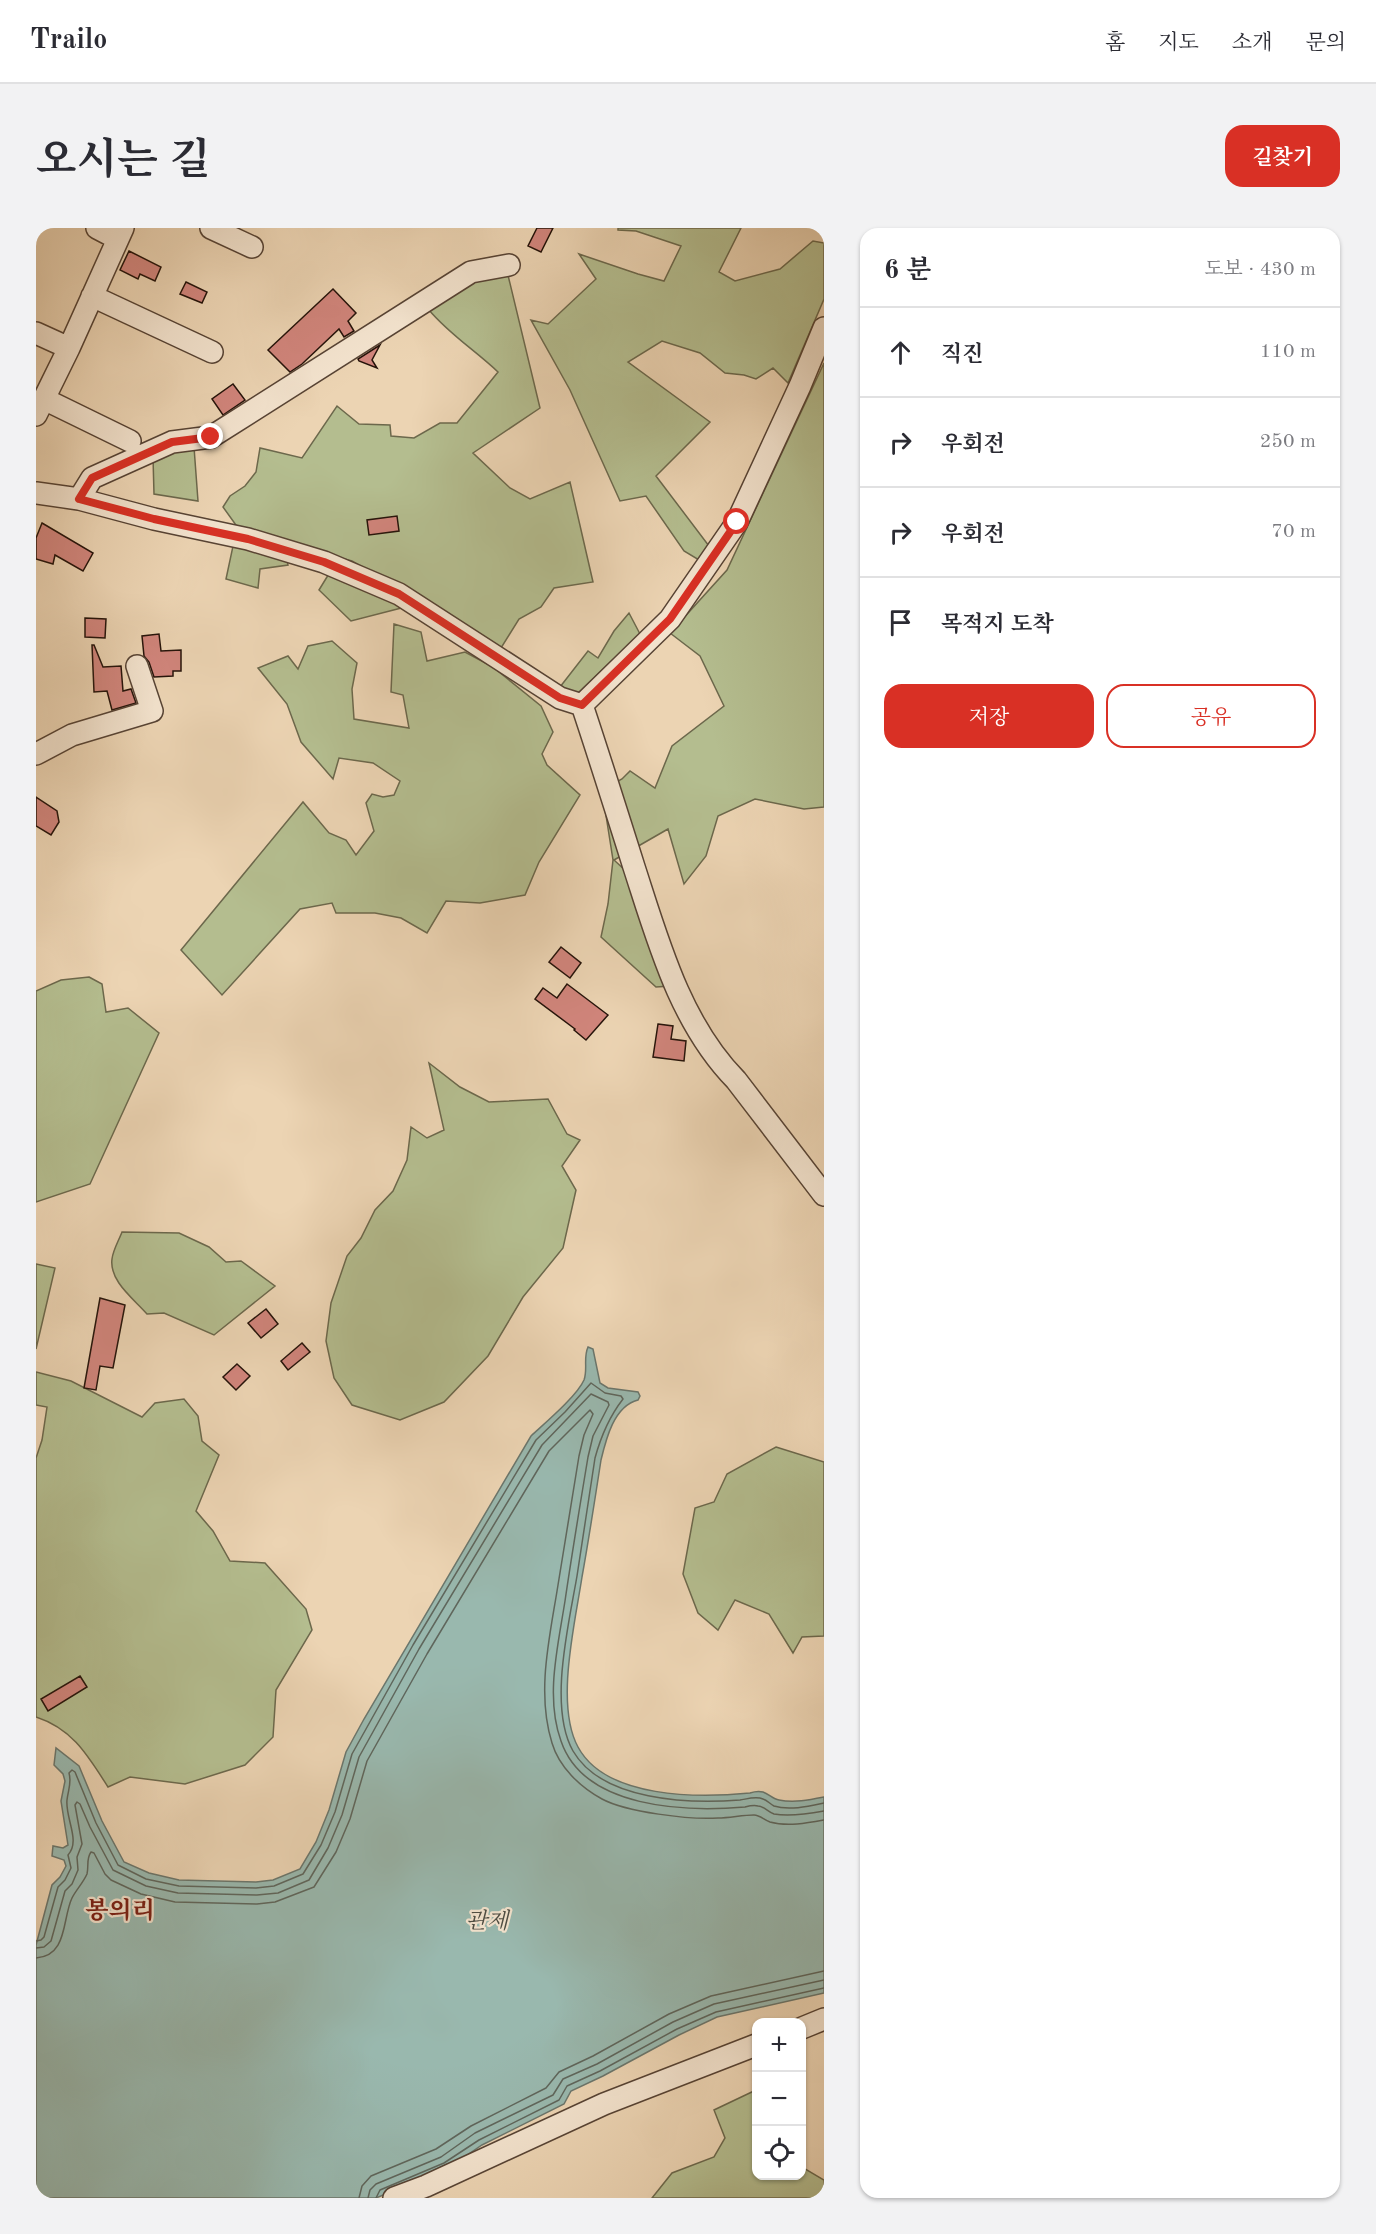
<!DOCTYPE html>
<html lang="ko">
<head>
<meta charset="utf-8">
<style>
  :root { --surface:#fff; --page:#f2f2f3; --text:#2b2b33; --muted:#7c7c81; --line:#e1e1e2; --accent:#d93025 }
  body { margin:0; font-family:"Old Standard TT","Noto Serif KR",serif; background:var(--page); color:var(--text) }
  .controls { position:absolute; right:18px; bottom:18px; display:grid; overflow:hidden; border-radius:12px; box-shadow:0 2px 4px #0004 }
  .controls button { width:54px; height:54px; display:grid; place-items:center; padding:0; border:0; border-bottom:2px solid var(--line); background:var(--surface); color:var(--text); font:30px sans-serif }
  .stop { position:absolute; width:18px; height:18px; margin:-14px; border:4px solid #d93025; border-radius:50%; background:#fff }
  .stop.end { background:#d93025; border-color:#fff; box-shadow:0 2px 6px #0008 }
  .list { margin:0; padding:0; list-style:none }
  h2 { display:flex; justify-content:space-between; align-items:center; height:78px; margin:0; padding:0 24px; font-size:26px }
  h2 small { font-size:20px; font-weight:400; color:var(--muted) }
  .list li { display:grid; grid-template-columns:39px 1fr auto; gap:18px; align-items:center; box-sizing:border-box; height:90px; padding:0 24px; border-top:2px solid var(--line) }
  .list b { display:block; font-size:22px; white-space:nowrap }
  .list em { font-size:20px; font-style:normal; color:var(--muted) }
  .actions { display:flex; gap:12px; padding:18px 24px }
  .actions a { flex:1; padding:14px 0; border:2px solid var(--accent); border-radius:18px; text-align:center; font-size:21px; color:var(--accent) }
  .actions .main { background:var(--accent); color:#fff }
  .icon { flex:none; width:33px; height:33px; fill:none; stroke:currentColor; stroke-width:2; stroke-linecap:round; stroke-linejoin:round }
  .map { position:relative; flex:none; width:788px; height:1970px; overflow:hidden; border-radius:18px }
  header { display:flex; align-items:center; gap:36px; box-sizing:border-box; height:84px; padding:0 30px; background:var(--surface); border-bottom:2px solid var(--line) }
  header strong { font-size:28px }
  nav { display:flex; gap:33px; margin-inline-start:auto; font-size:21px }
  .intro { display:flex; align-items:center; justify-content:space-between; box-sizing:border-box; height:144px; padding:0 36px }
  h1 { margin:0; font-size:42px }
  .button { padding:15px 27px; border-radius:18px; background:var(--accent); color:#fff; font-size:21px; font-weight:700 }
  main { display:flex; gap:36px; padding:0 36px }
  aside { flex:1; background:var(--surface); border-radius:18px; box-shadow:0 2px 4px #0004 }
  .map>svg:first-child { display:block }
  .green { fill:#b4bd8f; stroke:#6c684c; stroke-width:1.5 }
  .water { fill:#99b8ae; stroke:#6b766c; stroke-width:1.5 }
  .lines { fill:none; stroke-linecap:round; stroke-linejoin:round }
  .shore { stroke:#5f665c; stroke-width:1.5 }
  .building { fill:#d1857c; stroke:#25130a; stroke-width:1.5 }
  .minor-casing { stroke:#574334; stroke-width:24 }
  .minor { stroke:#f3e3ce; stroke-width:21 }
  .route { stroke:#d93025; stroke-width:8 }
  .labels { text-anchor:middle; dominant-baseline:central; stroke-width:4.5; stroke-linejoin:round; paint-order:stroke }
  .water-label { font-size:22px; font-style:italic; fill:#4e4d43; stroke:#f3e3ce }
  .quarter-label { font-size:24px; font-weight:bold; fill:#7a1f14; stroke:#f3e3ce }
</style>
</head>
<body>
<header>
<strong>Trailo</strong>
<nav><a>홈</a><a>지도</a><a>소개</a><a>문의</a></nav>
</header>
<div class="intro"><h1>오시는 길</h1><a class="button">길찾기</a></div>
<main>
<div class="map">
<svg width="788" height="1970" viewBox="0 0 788 1970">
  <rect width="100%" height="100%" fill="#ecd4b3"/>
  <filter id="stains"><feTurbulence type="fractalNoise" baseFrequency=".00333" numOctaves="4"/><feColorMatrix values="0 0 0 0 .2 0 0 0 0 .09 0 0 0 0 .02 0 0 0 .5 -.17"/></filter>
  <radialGradient id="worn" r=".72"><stop offset=".6" stop-color="#630" stop-opacity="0"/><stop offset="1" stop-color="#630" stop-opacity=".3"/></radialGradient>
  <path class="green" d="M582,0H705L683,44L699,53L744,41L777,13L788,15V71L752,155L737,140L720,151L708,147L689,145L664,125L626,113L592,134L674,194L620,248L673,318L663,332L648,323L610,268L584,273L534,162L495,92L512,96L560,51L543,26L602,46L628,53L645,18L600,3L582,2Z
    M471,43L504,180L437,225L474,260L494,271L534,254L557,354L518,360L505,379L483,391L465,420L436,401L316,333L205,304L187,279L194,268L209,258L220,244L224,220L266,230L301,178L323,196L354,197L355,208L378,210L404,195H421L462,144C440,123 413,106 393,82L431,53Z
    M788,135V579L768,581L719,571L682,588L670,628L648,656L632,601L578,632L592,645L634,758L620,759L565,709L572,676L577,632L566,562L586,551L594,543L619,560L636,518L688,478L664,428L634,405L691,342Z
    M158,219L162,273L118,266L117,229Z
    M197,318L250,328L252,337L224,341L222,360L190,351Z
    M294,344L373,378L315,393L283,362Z
    M593,385L604,406L541,466L524,459L552,423L562,430L578,403Z
    M358,396L385,404L391,433L429,424L457,439L505,478L517,504L506,526L511,537L544,567L503,634L489,667L444,675L410,673L391,705L365,690L339,685H300L296,675L264,681L186,767L145,722L267,574L293,605L310,612L320,627L338,603L330,575L336,566L347,569L358,567L364,553L337,535L303,530L297,551L265,514L251,476L222,440L252,428L262,441L272,418L296,413L321,435L316,461L318,491L373,500L367,467L355,464Z
    M53,749L66,756L70,784L92,780L123,805L54,956L0,974V763L25,752Z
    M393,835L424,859L453,874L512,871L531,906L544,912L526,938L540,962L527,1020L487,1069L452,1128L408,1174L364,1192L316,1177L298,1150L290,1113L295,1075L311,1028L325,1010L339,982L357,963L371,932L375,899L391,910L408,902Z
    M86,1004L143,1005L173,1019L190,1034L205,1033L239,1058L178,1107L128,1085L111,1086C98,1071 73,1053 76,1031C77,1022 83,1012 86,1004Z
    M0,1036L19,1040L0,1121Z
    M0,1144L35,1153L106,1189L119,1175L148,1171L162,1188L166,1213L183,1227L160,1283L177,1303L194,1333L229,1335L270,1381L276,1402L240,1462L237,1509L209,1537L149,1556L94,1549L72,1559C52,1528 37,1501 0,1489V1230L6,1212L11,1179L0,1177Z
    M740,1219L788,1234V1408L766,1409L757,1425L733,1386L699,1372L682,1402L662,1385L647,1346L659,1280L678,1274L691,1246Z
    M720,1862V1948H766V1939L788,1952V1970H616L636,1945L678,1929L689,1910L678,1882Z"/>
  <path class="water" d="M552,1119L557,1121L564,1155L572,1160L602,1164L604,1168L602,1172C578,1178 570,1211 565,1232C559,1271 553,1310 546,1349C539,1395 519,1477 542,1519C570,1571 663,1570 714,1565C717,1564 723,1563 727,1564C733,1566 737,1571 743,1572C758,1575 773,1572 788,1569V1765L681,1789L643,1807L567,1848L535,1863L528,1876L446,1917L411,1941L340,1970H0V1717L16,1657L24,1649L30,1638L28,1632L16,1628L17,1618L27,1620L32,1617L25,1573L29,1553L27,1546L18,1537L20,1520L43,1538L66,1593L88,1634L113,1645L143,1652L220,1654L237,1652L264,1641L280,1614L293,1582L310,1524L328,1491L495,1208C509,1195 541,1168 548,1152C552,1141 547,1130 552,1119Z"/>
  <g class="lines">
    <path class="shore" d="M0,1713L5,1712L8,1709L22,1659L29,1652L35,1640L32,1627C45,1613 29,1590 31,1572C32,1562 36,1555 33,1545L36,1542L39,1544L60,1595L82,1637L110,1651L143,1658L220,1660L238,1658L267,1646L285,1617L299,1584L316,1526L377,1417L500,1212L529,1184L555,1155L569,1165L585,1168L587,1171C573,1189 565,1208 559,1230C553,1269 547,1309 541,1348C533,1395 512,1479 537,1523C566,1573 653,1576 704,1572C711,1571 720,1568 727,1571C731,1572 734,1576 738,1578C753,1583 774,1578 788,1575
      M0,1720L8,1719L15,1713L29,1663L36,1656L42,1642L41,1629L46,1616L39,1577L41,1574L44,1576L54,1599L77,1642L110,1658L142,1665L221,1667L242,1665L273,1652L292,1620L306,1587L323,1529L383,1421L506,1217L555,1166L572,1174L573,1177L557,1208L552,1229C544,1277 536,1325 529,1373C522,1418 509,1469 525,1513C548,1581 650,1584 709,1579C713,1578 718,1577 722,1578C728,1578 732,1584 738,1586C754,1589 772,1586 788,1583
      M0,1730C32,1728 26,1691 36,1670C40,1662 47,1655 51,1646C53,1637 50,1631 55,1624L58,1625L69,1646L75,1652L105,1666L139,1674L221,1676L239,1674L278,1659L300,1624L314,1591L331,1533L391,1426L513,1223L554,1182L557,1186L548,1207L543,1228C536,1271 529,1314 522,1357C514,1408 500,1464 516,1515C523,1539 544,1559 566,1571C590,1584 654,1592 682,1590C694,1590 706,1587 718,1587C724,1587 728,1592 734,1594C751,1599 772,1595 788,1592
      M323,1970L326,1958L335,1948L400,1921L435,1898L510,1860L523,1844L557,1828L633,1786L675,1768L788,1743
      M332,1970L334,1962L340,1956L405,1929L439,1905L517,1867L527,1851L561,1836L637,1794L678,1776L788,1752
      M340,1970L344,1962L408,1935L443,1912L523,1872L531,1858L564,1843L641,1801L680,1784L788,1760"/>
  </g>
  <path class="building" d="M501,0H517L505,24L492,18Z
    M93,23L125,39L119,53L104,46L102,51L84,42Z
    M150,54L171,64L166,75L144,66Z
    M297,61L320,85L312,93L318,103L308,109L303,101L266,136L254,144L232,122Z
    M344,117L336,132L341,140L323,133L322,131Z
    M197,156L209,172L187,187L176,171Z
    M361,288L363,303L333,307L331,292Z
    M6,295L57,325L47,343L19,327L17,336L0,331V310Z
    M49,390L70,391L69,410L49,409Z
    M123,406L125,423L145,422V443H137V448L118,449L113,434L108,428L106,408Z
    M56,417H58L67,439L85,438L87,463L95,461L100,475L76,482L71,463L58,464Z
    M0,569L21,583L23,594L15,607L0,598Z
    M525,719L545,735L534,750L513,734Z
    M531,756L572,787L550,812L538,802L539,801L499,771L507,760L521,770Z
    M622,796L637,798L635,811L650,813L648,833L617,829Z
    M64,1070L89,1077L77,1140L64,1138L60,1162L48,1160Z
    M230,1081L242,1096L225,1110L212,1095Z
    M266,1115L274,1124L252,1142L245,1133Z
    M201,1136L214,1148L200,1162L187,1149Z
    M44,1448L51,1459L12,1483L5,1471Z"/>
  <g class="lines">
    <defs>
      <path id="minor" d="M61,0L82,11
        M175,0L216,19
        M56,68L176,124
        M0,105L33,120
        M8,171L94,213
        M0,187L33,120L87,0
        M0,265L43,271L118,291L212,311L288,334L363,366L524,470L546,477L634,391L701,294L764,158L788,100
        M43,271L56,250L136,214L175,209L435,44L473,37
        M546,477C564,531 581,585 598,639C622,713 644,795 700,852L788,967
        M0,526L36,507L116,483L101,438
        M766,1800L788,1791
        M358,1970L390,1958L568,1876L720,1817"/>
    </defs>
    <use href="#minor" class="minor-casing"/>
    <use href="#minor" class="minor"/>
  </g>
  <g class="lines">
    <path class="route" d="M175,209L136,214L56,250L43,271L118,291L212,311L288,334L363,366L524,470L546,477L634,391L701,294"/>
  </g>
  <g class="labels">
    <g class="water-label">
      <text x="451" y="1694">관제</text>
    </g>
    <g class="quarter-label">
      <text x="84" y="1684">봉의리</text>
    </g>
  </g>
  <rect width="100%" height="100%" filter="url(#stains)"/>
  <rect width="100%" height="100%" fill="url(#worn)"/>
</svg>
<div class="controls">
<button>+</button>
<button>−</button>
<button><svg class="icon" aria-label="locate" viewBox="0 0 24 24"><circle cx="12" cy="12" r="6"/><path d="M12 2v4M12 18v4M2 12h4M18 12h4"/></svg></button>
</div>
<div class="stop" style="left:701px;top:294px"></div>
<div class="stop end" style="left:175px;top:209px"></div>
</div>
<aside>
<h2>6 분<small>도보 · 430 m</small></h2>
<ul class="list">
<li><svg class="icon" aria-label="ahead" viewBox="0 0 24 24"><path d="M12 20V5M6 11l6-6 6 6"/></svg><div><b>직진</b></div><em>110 m</em></li>
<li><svg class="icon" aria-label="right" viewBox="0 0 24 24"><path d="M7 20v-9h11M14 6l5 5-5 5"/></svg><div><b>우회전</b></div><em>250 m</em></li>
<li><svg class="icon" aria-label="right" viewBox="0 0 24 24"><path d="M7 20v-9h11M14 6l5 5-5 5"/></svg><div><b>우회전</b></div><em>70 m</em></li>
<li><svg class="icon" aria-label="arrive" viewBox="0 0 24 24"><path d="M6 21V4h12l-3 4 3 4H6"/></svg><div><b>목적지 도착</b></div></li>
</ul>
<div class="actions"><a class="main">저장</a><a>공유</a></div>
</aside>
</main>
</body>
</html>
